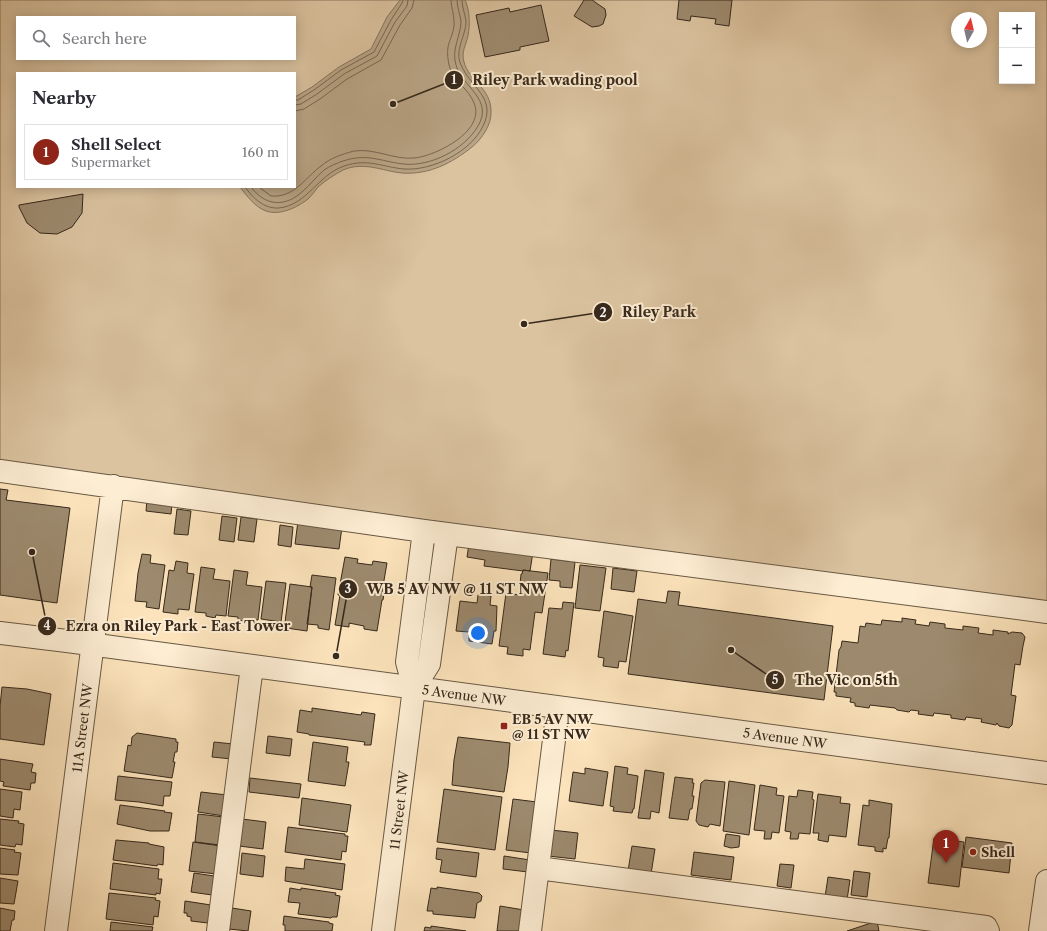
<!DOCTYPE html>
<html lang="en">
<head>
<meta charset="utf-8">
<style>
  :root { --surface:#fff; --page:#f7f7f7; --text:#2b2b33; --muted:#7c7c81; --line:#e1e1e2; --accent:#8f2418 }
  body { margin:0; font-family:"Libre Caslon Text",serif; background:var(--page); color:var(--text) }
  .controls { position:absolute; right:12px; top:12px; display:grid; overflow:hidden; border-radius:0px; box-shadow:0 2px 10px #0003 }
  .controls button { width:36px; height:36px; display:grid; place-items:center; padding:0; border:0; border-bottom:1px solid var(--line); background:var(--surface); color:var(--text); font:20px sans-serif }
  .compass { position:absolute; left:951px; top:12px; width:36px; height:36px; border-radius:50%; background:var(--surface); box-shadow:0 2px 10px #0003; rotate:8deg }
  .you { position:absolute; left:478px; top:633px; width:14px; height:14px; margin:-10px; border:3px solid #fff; border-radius:50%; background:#1a73e8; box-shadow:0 0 0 6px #1a73e833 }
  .badge { display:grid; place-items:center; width:26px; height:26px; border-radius:50%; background:var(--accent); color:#fff; font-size:13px; font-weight:700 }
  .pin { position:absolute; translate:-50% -33px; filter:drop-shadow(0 1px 2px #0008) }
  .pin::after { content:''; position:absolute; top:21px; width:14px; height:12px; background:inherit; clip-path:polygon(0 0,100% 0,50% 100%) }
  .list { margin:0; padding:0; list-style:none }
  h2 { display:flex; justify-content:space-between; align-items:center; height:52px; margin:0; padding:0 16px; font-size:17px }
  h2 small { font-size:13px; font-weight:400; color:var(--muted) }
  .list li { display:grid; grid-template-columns:26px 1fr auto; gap:12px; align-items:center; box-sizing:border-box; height:56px; margin:0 8px 8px; padding:0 8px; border:1px solid var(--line); border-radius:0px }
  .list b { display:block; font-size:15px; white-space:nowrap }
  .list p { margin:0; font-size:13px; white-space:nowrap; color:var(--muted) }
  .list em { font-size:13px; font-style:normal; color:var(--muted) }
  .icon { flex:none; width:22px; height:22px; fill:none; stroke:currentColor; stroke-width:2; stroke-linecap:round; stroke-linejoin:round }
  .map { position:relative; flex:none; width:1047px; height:931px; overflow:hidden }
  .search { position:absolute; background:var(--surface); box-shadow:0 2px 10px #0003; left:16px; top:16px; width:280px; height:44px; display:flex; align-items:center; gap:10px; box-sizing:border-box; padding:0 14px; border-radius:0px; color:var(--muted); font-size:15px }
  .panel { position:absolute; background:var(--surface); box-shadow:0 2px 10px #0003; left:16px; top:72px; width:280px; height:116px; border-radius:0px }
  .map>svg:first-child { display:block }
  .green { fill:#dbc3a0; stroke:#89765e; fill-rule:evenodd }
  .water { fill:#b9a485; stroke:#85735b }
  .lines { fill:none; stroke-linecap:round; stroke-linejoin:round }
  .shore { stroke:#786650; stroke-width:1 }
  .building { fill:#9d8a6e; stroke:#37291b }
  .minor-casing { stroke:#685843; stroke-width:24 }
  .minor { stroke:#fdedd3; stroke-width:22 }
  .poi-dot { fill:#8f2418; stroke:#fdedd3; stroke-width:1.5 }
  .labels { text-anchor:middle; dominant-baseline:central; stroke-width:4; stroke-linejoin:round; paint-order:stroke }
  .street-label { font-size:13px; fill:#37291b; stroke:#fdedd3 }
  .poi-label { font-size:13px; font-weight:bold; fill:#37291b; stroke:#fdedd3; text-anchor:start }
  .leader { fill:none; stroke:#37291b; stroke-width:1.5 }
  .callout-dot { fill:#37291b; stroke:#fdedd3; stroke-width:1.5 }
  .mark-label { font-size:12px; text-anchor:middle; font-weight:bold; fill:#fff }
  .callout-label { font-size:14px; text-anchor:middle; font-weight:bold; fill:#37291b; stroke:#fdedd3; stroke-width:4; stroke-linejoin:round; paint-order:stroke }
</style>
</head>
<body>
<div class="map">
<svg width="1047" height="931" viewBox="0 0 1047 931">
  <rect width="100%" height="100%" fill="#fce3bb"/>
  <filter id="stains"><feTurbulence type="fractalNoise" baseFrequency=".005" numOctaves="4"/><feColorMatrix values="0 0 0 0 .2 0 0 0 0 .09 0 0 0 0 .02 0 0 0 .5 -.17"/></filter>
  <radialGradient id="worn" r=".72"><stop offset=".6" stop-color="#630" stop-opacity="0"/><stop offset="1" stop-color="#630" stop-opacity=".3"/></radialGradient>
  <path class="green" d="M0,0H1047V606L0,461ZM1002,15H1032V81H1002ZM17,17H295V59H17ZM957,18H981V42H957ZM17,73H295V187H17Z"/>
  <path class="water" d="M400,0H465C470,10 470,25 468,36C466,45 461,52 464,62C469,81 491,88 491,111C492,124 482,139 472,147C452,163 429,175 402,173C382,171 364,161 343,170C334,175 326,180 318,187C315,191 312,195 308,199C298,207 280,216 266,211C255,207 247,196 240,187H295V97L312,87L339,67L371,49L387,17Z"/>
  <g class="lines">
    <path class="shore" d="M295,100H298L314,90L341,70L374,52L391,20L402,3L403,0
      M295,105L301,104L317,94L344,74L377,56L395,22L407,6L408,0
      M295,111L304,109L320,99L347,79L381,60L400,25L412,8L414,0
      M245,187C253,198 264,209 279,208C307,205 318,175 344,166C368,158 382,167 404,169C432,171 471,152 483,126C497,98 471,88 461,65C454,50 466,36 466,21C465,14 462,7 462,0
      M251,187C265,206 285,208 303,191C310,185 316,177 324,170C330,166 337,163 343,161C368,153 379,161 403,164C430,167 464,150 478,126C494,99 462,87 456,65C451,49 461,36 461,21C460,14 457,7 457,0
      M259,187L271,196C294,198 305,178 321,166C330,158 343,154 354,151C375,148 394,160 414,158C436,156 486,131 474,103C469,89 453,81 449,65C448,60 447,53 448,47C450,38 455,30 454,21C454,14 451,7 451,0"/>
  </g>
  <path class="building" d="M584,0H592L605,9L606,15L603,24L599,26L592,27L574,16Z
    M679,0H732L729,26L715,24L716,19L691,16L690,21L677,19Z
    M541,5L549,41L520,47V50L485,57L476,15L509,8L510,12Z
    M83,194L82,213L72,227L57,234L40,233L27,223L19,207V205Z
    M0,489L8,490L6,500L70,508L57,603L0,595Z
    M147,500L172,503L171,514L146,511Z
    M177,509L191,511L188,535L174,534Z
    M222,516L237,518L234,542L219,540Z
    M241,517L257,519L254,542L238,540Z
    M298,521L342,527L339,549L295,544Z
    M280,525L293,527L291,547L278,545Z
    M469,544L533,552L530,571L523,570V571L484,566L485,560L467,557Z
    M142,554L151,555L150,563L165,565L159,609L146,607L147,602L135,601L138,573Z
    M345,557L358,559L357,563L372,565L373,561L387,563L382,592L384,593L383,600H382L377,631L364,629V626L349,623V627L335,625L340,595H338Z
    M551,559L575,562L572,588L560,587V581L549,580Z
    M176,561L188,563L187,573L194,574L189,610L178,609V614L163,612L169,570L174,571Z
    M580,565L606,568L600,611L575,608Z
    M201,567L215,569L213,579L230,581L226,616L216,615L215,618L206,616V613L195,612Z
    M613,568L637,571L634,592L611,589Z
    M234,570L248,572L246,585L262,587L258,620L248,619L247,622L238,620V617L228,616Z
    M523,570L548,573L542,613L535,612L530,650L523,649V656L507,654L508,647L499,646L506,593L519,595L521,574H522Z
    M312,575L336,578L329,630L318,628V625L307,624L312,587H310Z
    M266,581L286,583L281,622L261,619Z
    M290,584L312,587L307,631L286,628L287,623L285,622Z
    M668,591L680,592L678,605L833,626L824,700L628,674L638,599L666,603Z
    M479,594L491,596L490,605L497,606L496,631H494L492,644L469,641V632L456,631L460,601L477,603L478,595Z
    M563,602L574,603L568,651L566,650L565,657L543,654L549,608L562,609Z
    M604,611L633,616L626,662L619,661L618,668L603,666L604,658L598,657Z
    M902,618L916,620L915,624L929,626L930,622L945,624V628L963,630V626L979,628L978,633L993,635V630L1008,632V634L1012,632L1022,633L1025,637L1023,646L1020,665L1015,664L1011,695L1016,696L1012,725L1009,728L999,726L997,723L996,725L981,722L982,719L966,717L965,720L951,718V715L934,713L933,716L918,714L919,711L911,710L909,712L897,710L895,708L870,705L869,708L855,706V703L850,702L851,698L836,696V692H834L839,650L841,647L842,641L858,643L860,626L865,627L866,623L881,625L882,620L902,622Z
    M2,687L27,689L51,694L44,745L0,739V706Z
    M312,708L361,715L362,712L375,714L371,745H364L365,742L309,735V734L297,732L300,710L312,712Z
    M137,733L176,739V742H178L177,752H175L173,762H175L172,778L124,771L128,745L131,746L132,737Z
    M268,736L292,739L290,756L266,753Z
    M458,737L510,743L508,767L504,792L452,785L454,760Z
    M214,742L233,744L232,759L212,757Z
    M313,742L348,747L346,762H349L345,786L308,781Z
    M0,759L33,764L31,772L36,773L35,783H31L30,790L3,786L4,782L0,781Z
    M615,766L628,768L627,774L638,776L634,809H633L632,813L613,811L614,807L610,806Z
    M585,768L608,772L603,806L569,801L573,772L585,774Z
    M645,770L664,773L659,813L651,811L650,819L638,818Z
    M118,776L172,782L170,796H164L163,806L139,802L115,800Z
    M675,777L693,779L692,783H694L692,796H694L692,809H690L688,820L669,818Z
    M250,778L301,784L299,798L249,792Z
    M705,780L725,782L720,826L710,824L708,827L699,825L696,821L701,783Z
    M729,781L755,785L749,835L723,831Z
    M760,785L777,788L776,795L784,796L779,833L772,832L771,839H764L765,831L754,830Z
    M0,789L22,792L20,810L14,809L13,818L0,816Z
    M444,789L502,797L495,850L437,842Z
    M798,790L813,792L812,799L814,800L810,834L799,833L798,839H790L791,832L785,831L789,796L797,797Z
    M201,792L227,795L224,816L198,812Z
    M818,794L841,797L840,803L850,804L846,837L829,835L828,842L818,840L819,833H813Z
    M302,798L351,805L347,832L299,825Z
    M513,799L537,802L531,853L506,850Z
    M869,800L892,804L889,838H888L886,849L883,848V852L875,851V847L858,845L863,805L869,806Z
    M120,805L165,811L164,812L172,813L169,831H150L117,824Z
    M198,814L224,817L220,845L195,842Z
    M0,819L19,821L18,823L24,824L22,845L16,844L15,847L0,845Z
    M242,819L266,822L263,849L239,846Z
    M288,827L345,834V836H348L346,852L342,851L341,860L285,852Z
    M551,830L578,833L575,859L548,856Z
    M726,834L740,836L739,847L731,848L724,846Z
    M966,837L1012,843L1009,873L962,867Z
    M934,838L964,842L959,887L928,883Z
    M116,840L149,843V844L164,847L163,865L158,864L157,866L113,860Z
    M193,842L221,846L217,874L189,871Z
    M632,846L655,849L651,874L628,871Z
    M0,848L15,850L14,852L21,853L18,875L0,874Z
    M437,848L479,853L476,877L440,872L442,860L436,859Z
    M694,852L734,857L731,880L691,875Z
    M242,853L265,856L263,877L240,874Z
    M504,856L530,860L528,872L503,869Z
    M305,859L345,864L342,890L285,881L286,867L304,869Z
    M113,863L159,869L158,879H162L160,894L156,893V895L110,889Z
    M780,864L794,865L791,888L777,886Z
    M854,871L870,873L867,897L851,895Z
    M194,873L214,876L212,895L191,892Z
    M828,877L850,880L847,900L825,897Z
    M0,878L18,881L14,904L0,903Z
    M437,887L479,893L482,896L481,901L477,903L475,918L433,914V911H427L431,888L437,889Z
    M290,888L301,890V888L336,893L335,895L340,896L337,917H332L331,918L298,914L300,903L288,902Z
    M109,893L156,898L155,900L160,901L158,917L154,916L153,925L106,919Z
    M185,901L211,905L208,923L191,921V917L187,916V913H184Z
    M500,906L524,910L520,931H497Z
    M0,908L15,911L14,920H12L10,931H0Z
    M232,908L251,911L248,931L229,929Z
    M284,916L329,922V923L333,924L332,931H285V925H283Z
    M877,921L879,931H847Z
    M111,922L153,927L152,931H110Z
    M431,926L466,931H424L425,927L431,928Z"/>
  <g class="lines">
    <defs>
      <path id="minor" d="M0,471L424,531L1047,612
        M0,633L67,641L1047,773
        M414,688L429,664L447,534
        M538,868L986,927L988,931
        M56,931L113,486
        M218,931L252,666
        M383,931L414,688L407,662L424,531
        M530,931L558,708
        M1040,931L1047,881"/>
    </defs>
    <use href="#minor" class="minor-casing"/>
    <use href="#minor" class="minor"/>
  </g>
  <g class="poi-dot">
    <rect x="500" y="722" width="8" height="8" rx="2"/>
    <circle cx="973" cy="852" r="4"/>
  </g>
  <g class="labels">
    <g class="street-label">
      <text transform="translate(464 695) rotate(8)">5 Avenue NW</text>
      <text transform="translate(82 728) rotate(-83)">11A Street NW</text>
      <text transform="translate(785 738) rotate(8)">5 Avenue NW</text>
      <text transform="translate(399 810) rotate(-83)">11 Street NW</text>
    </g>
    <g class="poi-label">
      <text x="512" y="719">EB 5 AV NW<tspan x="512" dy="15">@ 11 ST NW</tspan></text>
      <text x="981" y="852">Shell</text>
    </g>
  </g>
  <path class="leader" d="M393 104L454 80M524 324L603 312M336 656L348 589M32 552L47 626M731 650L775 680"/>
  <g class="callout-dot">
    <circle cx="393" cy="104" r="4"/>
    <circle cx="524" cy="324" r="4"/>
    <circle cx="336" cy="656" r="4"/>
    <circle cx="32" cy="552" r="4"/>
    <circle cx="731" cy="650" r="4"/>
    <circle cx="454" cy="80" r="10"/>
    <circle cx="603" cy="312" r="10"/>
    <circle cx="348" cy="589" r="10"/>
    <circle cx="47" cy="626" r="10"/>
    <circle cx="775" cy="680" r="10"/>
  </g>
  <g class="mark-label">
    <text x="454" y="84">1</text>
    <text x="603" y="317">2</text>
    <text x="348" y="593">3</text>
    <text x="47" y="630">4</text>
    <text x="775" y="684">5</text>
  </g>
  <g class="callout-label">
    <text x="555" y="85">Riley Park wading pool</text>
    <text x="659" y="317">Riley Park</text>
    <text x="457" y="594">WB 5 AV NW @ 11 ST NW</text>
    <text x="178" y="631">Ezra on Riley Park - East Tower</text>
    <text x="846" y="685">The Vic on 5th</text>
  </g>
  <rect width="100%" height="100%" filter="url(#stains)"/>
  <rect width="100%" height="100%" fill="url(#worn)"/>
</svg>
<div class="controls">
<button>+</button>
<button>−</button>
</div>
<svg class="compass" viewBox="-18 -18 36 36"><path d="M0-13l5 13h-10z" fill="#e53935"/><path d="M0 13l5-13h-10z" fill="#7c7c81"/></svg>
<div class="you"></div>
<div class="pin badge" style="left:946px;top:863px">1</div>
<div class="search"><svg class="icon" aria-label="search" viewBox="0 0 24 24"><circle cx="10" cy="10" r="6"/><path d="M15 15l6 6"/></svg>Search here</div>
<section class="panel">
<h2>Nearby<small></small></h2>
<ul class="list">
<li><span class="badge">1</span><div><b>Shell Select</b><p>Supermarket</p></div><em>160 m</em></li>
</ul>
</section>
</div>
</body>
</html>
